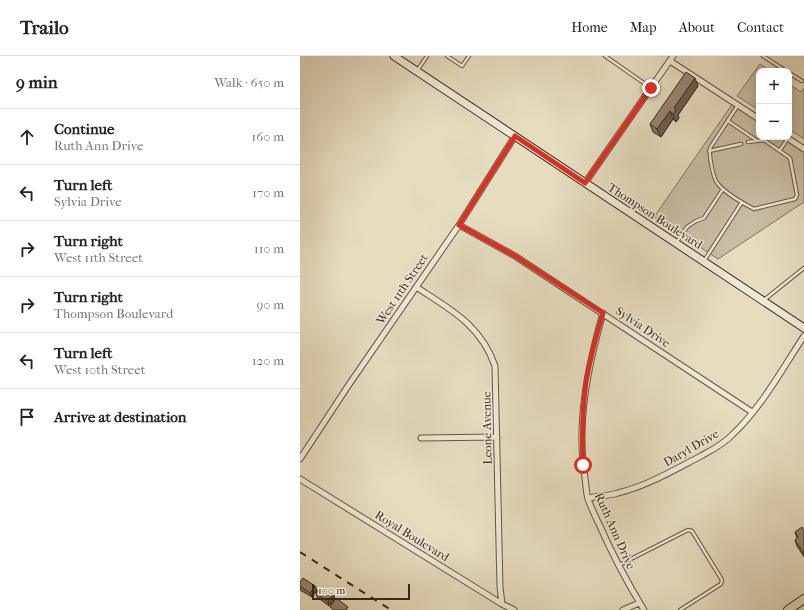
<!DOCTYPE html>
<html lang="en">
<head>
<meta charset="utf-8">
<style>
  :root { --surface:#fff; --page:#f2f2f2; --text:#222; --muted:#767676; --line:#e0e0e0 }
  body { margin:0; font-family:"IM FELL French Canon",serif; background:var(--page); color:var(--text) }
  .controls { position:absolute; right:12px; top:12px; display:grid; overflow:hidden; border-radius:8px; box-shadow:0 2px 10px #0003 }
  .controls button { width:36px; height:36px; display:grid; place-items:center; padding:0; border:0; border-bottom:1px solid var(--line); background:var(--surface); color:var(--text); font:20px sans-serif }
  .scale { position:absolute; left:12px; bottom:10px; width:98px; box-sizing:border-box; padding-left:4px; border:2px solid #3c291c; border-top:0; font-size:11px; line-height:14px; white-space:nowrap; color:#3c291c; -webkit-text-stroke:3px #efe9d7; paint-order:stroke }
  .stop { position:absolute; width:12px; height:12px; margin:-9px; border:3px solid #d93025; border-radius:50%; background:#fff }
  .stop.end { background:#d93025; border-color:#fff; box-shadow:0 1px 4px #0008 }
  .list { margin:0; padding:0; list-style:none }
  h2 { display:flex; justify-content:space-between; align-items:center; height:52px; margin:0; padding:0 16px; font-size:17px }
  h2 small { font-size:13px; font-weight:400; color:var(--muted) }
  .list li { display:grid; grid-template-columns:26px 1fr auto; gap:12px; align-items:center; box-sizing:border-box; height:56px; padding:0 16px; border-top:1px solid var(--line) }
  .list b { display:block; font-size:15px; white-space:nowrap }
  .list p { margin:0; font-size:13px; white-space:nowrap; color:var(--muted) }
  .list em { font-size:13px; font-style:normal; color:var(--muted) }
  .icon { flex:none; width:22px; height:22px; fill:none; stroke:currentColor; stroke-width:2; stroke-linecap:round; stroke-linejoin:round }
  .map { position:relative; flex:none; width:504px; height:554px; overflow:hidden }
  header { display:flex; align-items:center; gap:24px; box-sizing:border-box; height:56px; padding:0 20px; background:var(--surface); border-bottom:1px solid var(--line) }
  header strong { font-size:19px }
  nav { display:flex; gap:22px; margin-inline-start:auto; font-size:14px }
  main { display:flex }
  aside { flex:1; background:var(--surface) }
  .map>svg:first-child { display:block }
  .green { fill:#c9bea5; stroke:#827460 }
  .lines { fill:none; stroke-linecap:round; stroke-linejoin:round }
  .service-casing { stroke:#665645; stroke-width:4.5 }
  .minor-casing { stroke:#665645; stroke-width:7 }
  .secondary-casing { stroke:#3c291c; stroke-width:9 }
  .trunk-casing { stroke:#3c291c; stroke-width:10 }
  .service { stroke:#efe9d7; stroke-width:2.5 }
  .minor { stroke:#efe9d7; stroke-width:5 }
  .secondary { stroke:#efe9d7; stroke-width:7 }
  .trunk { stroke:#e6ddc1; stroke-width:8 }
  .rail { stroke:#3c291c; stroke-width:2; stroke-dasharray:7 7; stroke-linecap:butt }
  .wall { fill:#7f7462; stroke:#3c291c }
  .shaded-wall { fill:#685e50; stroke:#3c291c }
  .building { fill:#948772; stroke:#3c291c }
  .route { stroke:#d93025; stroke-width:5 }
  .labels { text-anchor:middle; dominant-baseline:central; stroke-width:3; stroke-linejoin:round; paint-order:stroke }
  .street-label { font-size:12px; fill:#3c291c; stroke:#efe9d7 }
</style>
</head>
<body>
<header>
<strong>Trailo</strong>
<nav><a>Home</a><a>Map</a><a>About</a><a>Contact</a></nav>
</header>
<main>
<aside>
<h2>9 min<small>Walk · 650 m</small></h2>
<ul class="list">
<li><svg class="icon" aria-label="ahead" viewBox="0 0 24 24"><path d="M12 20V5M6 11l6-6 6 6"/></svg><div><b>Continue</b><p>Ruth Ann Drive</p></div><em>160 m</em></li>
<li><svg class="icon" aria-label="left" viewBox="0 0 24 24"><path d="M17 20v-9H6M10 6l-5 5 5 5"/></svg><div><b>Turn left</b><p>Sylvia Drive</p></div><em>170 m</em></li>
<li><svg class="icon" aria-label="right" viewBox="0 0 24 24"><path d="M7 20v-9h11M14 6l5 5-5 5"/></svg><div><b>Turn right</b><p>West 11th Street</p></div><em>110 m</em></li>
<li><svg class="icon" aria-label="right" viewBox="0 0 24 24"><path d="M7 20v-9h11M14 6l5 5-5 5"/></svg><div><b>Turn right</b><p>Thompson Boulevard</p></div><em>90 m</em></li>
<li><svg class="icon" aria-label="left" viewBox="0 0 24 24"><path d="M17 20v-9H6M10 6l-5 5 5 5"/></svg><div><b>Turn left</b><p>West 10th Street</p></div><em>120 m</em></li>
<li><svg class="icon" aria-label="arrive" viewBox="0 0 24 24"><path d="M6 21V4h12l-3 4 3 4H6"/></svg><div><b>Arrive at destination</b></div></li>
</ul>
</aside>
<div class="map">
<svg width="504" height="554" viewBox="0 0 504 554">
  <rect width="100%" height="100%" fill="#e6ddc1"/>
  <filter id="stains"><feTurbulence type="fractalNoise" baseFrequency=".005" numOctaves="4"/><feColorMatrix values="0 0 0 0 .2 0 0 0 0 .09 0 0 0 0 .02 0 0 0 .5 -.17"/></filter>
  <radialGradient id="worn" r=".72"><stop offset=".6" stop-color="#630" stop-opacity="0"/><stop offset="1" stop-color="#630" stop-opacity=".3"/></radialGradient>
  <path class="green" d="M460,8L470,15H459V54L437,40Z
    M489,28L501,36L504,32V83L489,73Z
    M433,47L459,64V81H484L504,95V146L418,203L354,161Z"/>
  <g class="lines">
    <defs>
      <path id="service" d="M147,0L162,10L169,0
        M305,0L351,32
        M463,0L486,15
        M117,15L127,0
        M489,17L502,25
        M438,49L410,92C409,100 413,123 418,128C425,137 444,148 454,153L495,143L497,139L490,102L464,84L448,86
        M428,65L456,84
        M480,94L488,82
        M409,95L441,88
        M376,187L387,171L396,165L404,162L423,133
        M404,205L442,146
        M464,244L504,212
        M319,509L388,474L392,475L422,524L421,528L380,554"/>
      <path id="minor" d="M370,5L459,63
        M486,81L504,93
        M285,127L373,0
        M159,169L215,200L452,356
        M116,231C150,253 181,269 195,310L200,531L202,548
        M303,257C288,310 276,367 285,422C286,428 286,436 288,443C291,451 295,460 299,468C312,498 327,526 344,554
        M121,382L197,381
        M0,403L48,330L159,169L215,80
        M0,423L202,548L214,554
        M288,442C298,440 308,440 318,437C347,430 374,414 401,400C412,394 424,388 433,378C461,352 483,312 504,280
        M323,554L339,547"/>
      <path id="secondary" d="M94,0L504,272"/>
      <path id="trunk" d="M488,554L504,543"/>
    </defs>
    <use href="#service" class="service-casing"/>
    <use href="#minor" class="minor-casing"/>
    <use href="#secondary" class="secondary-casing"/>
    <use href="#trunk" class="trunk-casing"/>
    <use href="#service" class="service"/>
    <use href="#minor" class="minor"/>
    <use href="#secondary" class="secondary"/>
    <use href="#trunk" class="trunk"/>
    <path class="rail" d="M0,496L91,554"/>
  </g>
  <path class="wall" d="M398,30L378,59L379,62L376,66L373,63L361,81L353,76L350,68Z
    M504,475V501L497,490L495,484L497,482L495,476Z
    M0,526L15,530L17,534L12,541L0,534Z
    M24,536L33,538L35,543L29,550L17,541L16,537Z"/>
  <path class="shaded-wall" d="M395,22L398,30L378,59L379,62L376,66L373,58L374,52Z
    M370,55L373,63L361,81L357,73Z
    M15,530L17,534L12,541L10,537Z
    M33,538L35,543L29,550L28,546Z"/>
  <path class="building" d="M386,16L395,22L374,52L376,54L373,58L370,55L357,73L350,68Z
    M502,471L504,475V498L495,484L498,481L495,476Z
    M3,522L15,530L10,537L0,530V526Z
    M19,532L24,536L26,533L33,538L28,546L16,537Z
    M36,542L48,551L46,554H34L30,551Z"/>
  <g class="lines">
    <path class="route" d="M283,409C282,382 282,354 286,326C290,303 296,280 303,257L215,200L159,169L215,80L285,127L351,32"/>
  </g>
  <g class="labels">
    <g class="street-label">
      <text transform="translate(355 160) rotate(33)">Thompson Boulevard</text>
      <text transform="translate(102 233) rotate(-56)">West 11th Street</text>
      <text transform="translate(343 271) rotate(34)">Sylvia Drive</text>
      <text transform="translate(187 372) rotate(-91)">Leone Avenue</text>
      <text transform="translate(391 392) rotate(-30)">Daryl Drive</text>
      <text transform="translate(315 475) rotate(66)">Ruth Ann Drive</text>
      <text transform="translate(112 480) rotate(32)">Royal Boulevard</text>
    </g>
  </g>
  <rect width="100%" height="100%" filter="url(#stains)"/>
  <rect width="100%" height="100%" fill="url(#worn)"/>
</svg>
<div class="controls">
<button>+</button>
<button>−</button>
</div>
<div class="scale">100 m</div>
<div class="stop" style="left:283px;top:409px"></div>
<div class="stop end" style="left:351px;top:32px"></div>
</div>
</main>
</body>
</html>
